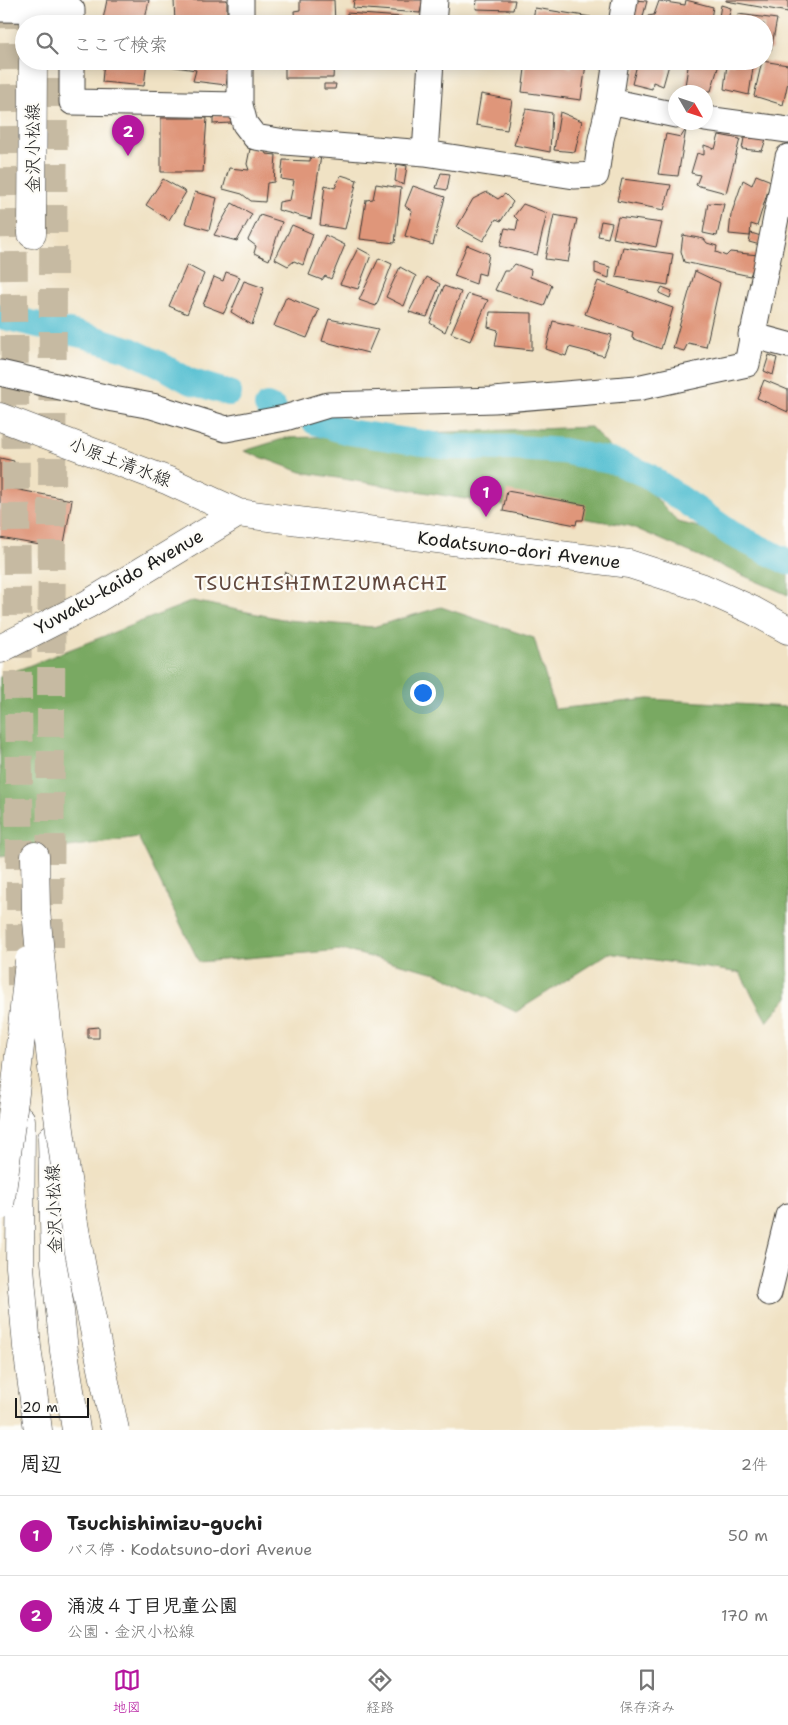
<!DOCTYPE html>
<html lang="ja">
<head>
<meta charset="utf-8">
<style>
  :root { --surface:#fff; --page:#f6f6f6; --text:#222; --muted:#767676; --line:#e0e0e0; --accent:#b5179e }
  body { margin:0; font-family:"Shantell Sans","Klee One",sans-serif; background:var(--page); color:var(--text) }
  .compass { position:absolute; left:668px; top:85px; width:45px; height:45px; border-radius:50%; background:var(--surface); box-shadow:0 2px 12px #0003; rotate:129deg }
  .scale { position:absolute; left:15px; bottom:12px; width:74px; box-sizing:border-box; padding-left:5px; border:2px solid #1c1c1c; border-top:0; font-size:14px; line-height:18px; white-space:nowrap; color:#1c1c1c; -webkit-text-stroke:4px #fdfcf7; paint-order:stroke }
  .you { position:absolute; left:422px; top:692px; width:18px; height:18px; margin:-12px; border:4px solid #fff; border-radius:50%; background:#1a73e8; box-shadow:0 0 0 8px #1a73e833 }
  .badge { display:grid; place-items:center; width:32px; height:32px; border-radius:50%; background:var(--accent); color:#fff; font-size:16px; font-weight:700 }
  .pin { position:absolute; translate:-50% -41px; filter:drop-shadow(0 1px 2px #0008) }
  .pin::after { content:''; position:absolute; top:26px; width:18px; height:15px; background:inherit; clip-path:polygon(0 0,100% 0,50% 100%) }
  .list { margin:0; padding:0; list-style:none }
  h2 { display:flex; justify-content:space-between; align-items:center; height:65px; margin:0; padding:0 20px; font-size:21px }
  h2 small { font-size:16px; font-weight:400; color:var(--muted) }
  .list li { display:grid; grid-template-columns:32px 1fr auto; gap:15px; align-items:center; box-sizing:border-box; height:80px; padding:0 20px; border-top:1px solid var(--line) }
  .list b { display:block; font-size:19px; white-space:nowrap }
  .list p { margin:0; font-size:16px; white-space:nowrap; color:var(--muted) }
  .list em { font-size:16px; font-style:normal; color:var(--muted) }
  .icon { flex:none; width:28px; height:28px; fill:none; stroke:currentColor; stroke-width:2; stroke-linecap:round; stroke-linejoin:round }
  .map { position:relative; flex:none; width:788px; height:1430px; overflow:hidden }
  .search { position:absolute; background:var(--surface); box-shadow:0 2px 12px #0003; left:15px; right:15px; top:15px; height:55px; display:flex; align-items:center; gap:12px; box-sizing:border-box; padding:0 18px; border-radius:28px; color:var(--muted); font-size:19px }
  .sheet { height:225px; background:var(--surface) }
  nav { display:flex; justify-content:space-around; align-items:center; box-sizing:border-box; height:70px; border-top:1px solid var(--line); background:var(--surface); font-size:14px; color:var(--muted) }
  nav a { display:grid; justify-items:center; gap:2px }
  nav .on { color:var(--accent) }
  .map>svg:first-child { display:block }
  .forest { fill:#79a962; stroke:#4a623f }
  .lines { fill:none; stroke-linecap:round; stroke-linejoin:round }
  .canal { stroke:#56c0d2; stroke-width:26 }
  .building { fill:#df967a }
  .major-tunnel { stroke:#c6baa2; stroke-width:28; stroke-dasharray:28 14; stroke-linecap:butt }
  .minor-casing { stroke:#3c3a35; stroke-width:27 }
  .major-casing { stroke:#3c3a35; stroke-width:29 }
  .minor { stroke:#fff; stroke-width:25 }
  .major { stroke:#fff; stroke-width:28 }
  .major-bridge-casing { stroke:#3c3a35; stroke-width:29; stroke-linecap:butt }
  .major-bridge { stroke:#fff; stroke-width:28 }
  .labels { text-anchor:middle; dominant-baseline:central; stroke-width:4.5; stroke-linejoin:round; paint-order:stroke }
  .street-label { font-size:18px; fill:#1c1c1c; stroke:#fdfcf7 }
  .quarter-label { font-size:20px; letter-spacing:1px; fill:#60473d; stroke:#fdfcf7 }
</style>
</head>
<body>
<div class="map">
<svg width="788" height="1430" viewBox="0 0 788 1430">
  <rect width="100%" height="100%" fill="#fdfcf7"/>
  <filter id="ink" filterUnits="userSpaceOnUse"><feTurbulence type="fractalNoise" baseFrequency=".02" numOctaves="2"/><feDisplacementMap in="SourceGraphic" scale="10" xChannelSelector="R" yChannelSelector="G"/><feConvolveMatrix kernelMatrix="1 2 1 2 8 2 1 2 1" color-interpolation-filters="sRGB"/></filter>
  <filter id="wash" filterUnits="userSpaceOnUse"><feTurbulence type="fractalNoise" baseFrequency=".0096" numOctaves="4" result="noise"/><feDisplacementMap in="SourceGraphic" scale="20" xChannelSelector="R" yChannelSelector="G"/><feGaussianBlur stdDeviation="1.12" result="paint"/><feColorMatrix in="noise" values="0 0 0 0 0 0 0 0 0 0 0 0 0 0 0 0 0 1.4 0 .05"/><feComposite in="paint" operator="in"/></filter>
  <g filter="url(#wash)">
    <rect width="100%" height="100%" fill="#f0e2c4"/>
    <path class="forest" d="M591,427L678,522L788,549V595L630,526L301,472L244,451L286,438Z
      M193,601L287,620L373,627L441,607L534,638L555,709L649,699L788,707V997L767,1022L740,973L609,953L516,1012L437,973L342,950L199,962L138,837L0,857V677Z"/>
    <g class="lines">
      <path class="canal" d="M0,316L86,336L130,350L159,364L189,381L229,393
        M267,406L274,409
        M315,422L349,432L449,447L515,448L563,451L615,462
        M621,464L647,475L732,534L788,562"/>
    </g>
    <g id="blocks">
      <path class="building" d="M107,0H149L144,24H102Z
        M174,0H227V24H175Z
        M300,0H334L335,24H295L294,11L300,10Z
        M354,0H423L420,13L353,8Z
        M477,0H515L513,10L476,9Z
        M633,0L647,1L641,24L630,23Z
        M686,0L713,7L710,24H646L648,16L654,15L659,1L685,5Z
        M726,0H788V12L726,1Z
        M721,5L731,8L728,19L719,17Z
        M535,8L591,17L590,24H532Z
        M347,13L401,17L400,24H347Z
        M738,14L777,19L771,50L764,49V24H735Z
        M260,20L276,21V24H260Z
        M104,61H147L144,86L102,82Z
        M155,61H231L226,85L193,81L196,70L155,64Z
        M285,61H334L333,78H285Z
        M526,61H560L561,64L571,68L575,61L586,64L581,100L522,92Z
        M638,61H670L663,86L653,82L652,89L632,84Z
        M689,61H720L711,91L684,92Z
        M735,61H754L749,95L724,89L727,64H734Z
        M762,61L788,65V82L783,105L754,96Z
        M324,84H336L335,89H324Z
        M481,94L512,100L507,130L476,125Z
        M526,109L552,113L550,152L514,145Z
        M560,112L582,121L575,152L554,150Z
        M213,115H231V123L213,124Z
        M161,118H207L203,172H161Z
        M686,129L678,176L658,174L666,134L681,137Z
        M719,135L740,139L726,193L696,185L700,175L691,173L697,153L704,155V145L715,149Z
        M744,138L766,139L762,151L742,149Z
        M250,149L264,150L266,154L276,155L274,182L267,183L265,202L251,201L242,194L223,189L229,168L249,170L247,164Z
        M311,154L321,156L311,219L278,210L279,202L290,200L294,181L281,179L283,160L310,161Z
        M397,164L407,166L404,185L395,181Z
        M441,173L450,174L447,190L436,188Z
        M341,175L357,180L345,229L320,225L325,185L335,188Z
        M756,175L771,181L757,226L751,224L750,236L729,234L731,215L743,180L752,185Z
        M163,179L186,192L169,220L146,205Z
        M622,179L671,185L664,210L617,201Z
        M376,184L401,188L395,243L360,239L366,200L373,199Z
        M413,186L445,197L433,245L405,236L412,211L405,206Z
        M195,192L217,198L209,230L185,223Z
        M487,192L498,199L505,194L513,202L501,221L496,219L483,241L457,227L473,199Z
        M232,203L252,214L237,241L214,235Z
        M708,203L724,204L717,236L703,233Z
        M523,204L547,213L537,255L500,246L505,228L516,230L518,220L514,216Z
        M260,215L282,222L269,260L254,253L256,246L248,240Z
        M554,215L577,219L568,262L545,259Z
        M618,217L662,223L656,247L613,238Z
        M601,221L612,223L608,238L598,236Z
        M292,225L313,234L303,265L294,261L288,266L275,259Z
        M751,233L761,236L760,245L749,242Z
        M325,235L345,245L331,279L325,276L322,280L309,275Z
        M683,235L704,239L707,243L717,246L716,252L726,256L730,252L758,255L750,276L684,262L681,251Z
        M467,245L489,254L485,275L478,273L476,284L454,276Z
        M623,247L673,254L668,285L616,277Z
        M358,248L371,255L358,289L340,284Z
        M379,258L392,264L376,306L359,300Z
        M595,263L610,267L609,278L595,273Z
        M515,264L531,270L530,277L552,285L544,306L495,290L504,271H509Z
        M187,265L204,274L187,314L169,306Z
        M400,267L416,276L404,306L386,297Z
        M695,271L720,283L706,347L688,343L684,351L673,348Z
        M226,272L240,277L224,313L203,305L214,277L223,281Z
        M427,277L440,284L427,317L409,312Z
        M244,281L264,288L252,325L231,312Z
        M598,281L673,308L661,349L632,338L633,332L585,314Z
        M444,286L461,292L445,332L430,323Z
        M662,287L672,291L670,298L659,293Z
        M468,294L488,300L470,341L451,333Z
        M286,297L319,310L307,338L274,326Z
        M490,312L532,313V350L495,346L498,330L488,327Z
        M329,319L378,329L368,353L322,341Z
        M553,321L612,335L604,356L569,347L566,356L546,349Z
        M769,355L777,358L773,375L764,371Z
        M764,380L788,390V412L757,398Z
        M0,458L14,461L9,488L72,500L63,549L0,538Z
        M507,491L586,505L583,520H577L576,525L503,511Z
        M285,572L295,579L289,587L279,580Z
        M99,1027V1038H88V1028Z"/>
    </g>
  </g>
  <g filter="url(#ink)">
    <use href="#blocks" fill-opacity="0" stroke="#3c3a35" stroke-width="1"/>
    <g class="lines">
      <path class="major-tunnel" d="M11,0L21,985
        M50,947L54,61"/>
      <defs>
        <path id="minor" d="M0,9L72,10V24
          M241,24V0
          M433,24L435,0
          M621,24L625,0
          M72,61V102L240,105
          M240,61V105L245,124L255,137L285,142L425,153L574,176L596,175L601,139L610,101L676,115
          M610,101L616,61
          M706,119L788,130
          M425,153L431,61
          M751,335L788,345
          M0,373L113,399L152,406L226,429L285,418L328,405L494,400L637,388L747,364L788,157
          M769,1293L788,1216"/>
        <path id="major" d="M34,24V0
          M32,234L33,61
          M0,417L169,481L238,513L629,564L701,587L752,610L788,630
          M0,649L88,604L238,513
          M35,856L36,910
          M21,1120L20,1267L27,1347L38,1430
          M52,1138L55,1262L64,1351L76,1430"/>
      </defs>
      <use href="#minor" class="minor-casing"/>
      <use href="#major" class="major-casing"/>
      <use href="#minor" class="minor"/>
      <use href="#major" class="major"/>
      <defs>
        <path id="major-bridge" d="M36,910C44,1006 55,1103 70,1199C82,1277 99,1353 115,1430
          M0,1206L15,1093L29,961"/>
      </defs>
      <use href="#major-bridge" class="major-bridge-casing"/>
      <use href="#major-bridge" class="major-bridge"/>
    </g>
  </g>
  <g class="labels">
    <g class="street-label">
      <text transform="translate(33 148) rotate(-90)">金沢小松線</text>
      <text transform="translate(120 462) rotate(21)">小原土清水線</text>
      <text transform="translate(519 550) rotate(7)">Kodatsuno-dori Avenue</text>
      <text transform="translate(119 582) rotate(-30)">Yuwaku-kaido Avenue</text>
      <text transform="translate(54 1209) rotate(-92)">金沢小松線</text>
    </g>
    <g class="quarter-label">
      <text x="321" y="583">TSUCHISHIMIZUMACHI</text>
    </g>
  </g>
</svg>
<svg class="compass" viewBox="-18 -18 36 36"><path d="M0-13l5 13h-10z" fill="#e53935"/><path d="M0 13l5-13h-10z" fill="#767676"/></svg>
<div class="scale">20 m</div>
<div class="you"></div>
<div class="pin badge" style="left:486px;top:517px">1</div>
<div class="pin badge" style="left:128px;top:156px">2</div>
<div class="search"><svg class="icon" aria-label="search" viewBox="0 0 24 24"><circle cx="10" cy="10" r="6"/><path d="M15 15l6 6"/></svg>ここで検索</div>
</div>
<section class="sheet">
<h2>周辺<small>2件</small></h2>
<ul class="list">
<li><span class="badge">1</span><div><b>Tsuchishimizu-guchi</b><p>バス停 · Kodatsuno-dori Avenue</p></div><em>50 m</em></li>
<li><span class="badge">2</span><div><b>涌波４丁目児童公園</b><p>公園 · 金沢小松線</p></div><em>170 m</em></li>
</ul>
</section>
<nav>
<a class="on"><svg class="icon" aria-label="map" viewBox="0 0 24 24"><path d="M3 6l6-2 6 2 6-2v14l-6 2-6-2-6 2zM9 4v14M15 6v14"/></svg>地図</a>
<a><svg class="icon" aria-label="directions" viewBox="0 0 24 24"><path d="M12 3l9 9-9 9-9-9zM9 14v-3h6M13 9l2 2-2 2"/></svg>経路</a>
<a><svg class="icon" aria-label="saved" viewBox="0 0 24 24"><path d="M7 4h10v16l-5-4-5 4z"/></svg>保存済み</a>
</nav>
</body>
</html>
